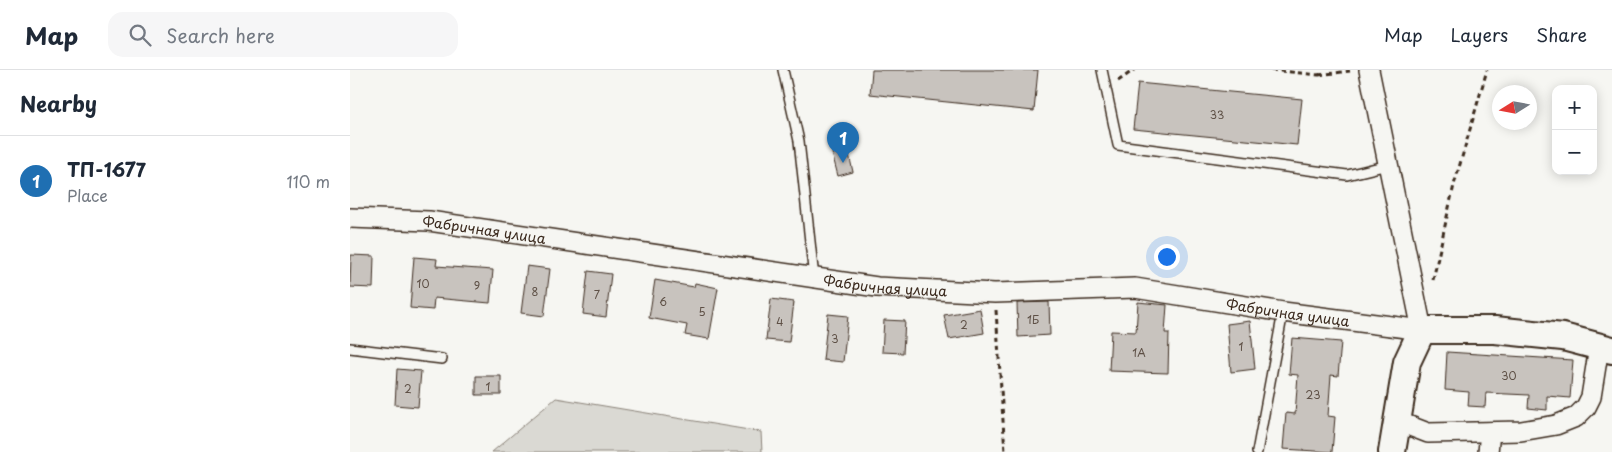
<!DOCTYPE html>
<html lang="en">
<head>
<meta charset="utf-8">
<style>
  :root { --surface:#fff; --page:#f6f6f7; --text:#1f2937; --muted:#747a83; --line:#e0e1e3; --accent:#1f6fb2 }
  body { margin:0; font-family:"Playpen Sans",sans-serif; background:var(--page); color:var(--text) }
  .controls { position:absolute; right:15px; top:15px; display:grid; overflow:hidden; border-radius:10px; box-shadow:0 2px 12px #0003 }
  .controls button { width:45px; height:45px; display:grid; place-items:center; padding:0; border:0; border-bottom:1px solid var(--line); background:var(--surface); color:var(--text); font:25px sans-serif }
  .compass { position:absolute; left:1142px; top:15px; width:45px; height:45px; border-radius:50%; background:var(--surface); box-shadow:0 2px 12px #0003; rotate:259deg }
  .you { position:absolute; left:816px; top:186px; width:18px; height:18px; margin:-12px; border:4px solid #fff; border-radius:50%; background:#1a73e8; box-shadow:0 0 0 8px #1a73e833 }
  .badge { display:grid; place-items:center; width:32px; height:32px; border-radius:50%; background:var(--accent); color:#fff; font-size:16px; font-weight:700 }
  .pin { position:absolute; translate:-50% -41px; filter:drop-shadow(0 1px 2px #0008) }
  .pin::after { content:''; position:absolute; top:26px; width:18px; height:15px; background:inherit; clip-path:polygon(0 0,100% 0,50% 100%) }
  .list { margin:0; padding:0; list-style:none }
  h2 { display:flex; justify-content:space-between; align-items:center; height:65px; margin:0; padding:0 20px; font-size:21px }
  h2 small { font-size:16px; font-weight:400; color:var(--muted) }
  .list li { display:grid; grid-template-columns:32px 1fr auto; gap:15px; align-items:center; box-sizing:border-box; height:90px; padding:0 20px; border-top:1px solid var(--line) }
  .list b { display:block; font-size:19px; white-space:nowrap }
  .list p { margin:0; font-size:16px; white-space:nowrap; color:var(--muted) }
  .list em { font-size:16px; font-style:normal; color:var(--muted) }
  .icon { flex:none; width:28px; height:28px; fill:none; stroke:currentColor; stroke-width:2; stroke-linecap:round; stroke-linejoin:round }
  .map { position:relative; flex:none; width:1262px; height:382px; overflow:hidden }
  header { display:flex; align-items:center; gap:30px; box-sizing:border-box; height:70px; padding:0 25px; background:var(--surface); border-bottom:1px solid var(--line) }
  header strong { font-size:24px }
  nav { display:flex; gap:28px; margin-inline-start:auto; font-size:18px }
  .search { width:350px; height:45px; background:var(--page); display:flex; align-items:center; gap:12px; box-sizing:border-box; padding:0 18px; border-radius:15px; color:var(--muted); font-size:19px }
  main { display:flex }
  aside { flex:1; background:var(--surface) }
  .map>svg:first-child { display:block }
  .green { fill:#dad9d3; stroke:#8a8278 }
  .building { fill:#c8c3be; stroke:#3b2a1e }
  .lines { fill:none; stroke-linecap:round; stroke-linejoin:round }
  .lane-casing { stroke:#3b2a1e; stroke-width:12 }
  .street-casing { stroke:#3b2a1e; stroke-width:22 }
  .secondary-casing { stroke:#3b2a1e; stroke-width:30 }
  .path { stroke:#3b2a1e; stroke-width:3; stroke-dasharray:5 4; stroke-linecap:butt }
  .lane { stroke:#f6f6f2; stroke-width:9 }
  .street { stroke:#f6f6f2; stroke-width:19 }
  .secondary { stroke:#f6f6f2; stroke-width:26 }
  .labels { text-anchor:middle; dominant-baseline:central; stroke-width:5; stroke-linejoin:round; paint-order:stroke }
  .number-label { font-size:11px; fill:#5e5046 }
  .street-label { font-size:14px; fill:#3b2a1e; stroke:#f6f6f2 }
</style>
</head>
<body>
<header>
<strong>Map</strong>
<div class="search"><svg class="icon" aria-label="search" viewBox="0 0 24 24"><circle cx="10" cy="10" r="6"/><path d="M15 15l6 6"/></svg>Search here</div>
<nav><a>Map</a><a>Layers</a><a>Share</a></nav>
</header>
<main>
<aside>
<h2>Nearby<small></small></h2>
<ul class="list">
<li><span class="badge">1</span><div><b>ТП-1677</b><p>Place</p></div><em>110 m</em></li>
</ul>
</aside>
<div class="map">
<svg width="1262" height="382" viewBox="0 0 1262 382">
  <rect width="100%" height="100%" fill="#f6f6f2"/>
  <filter id="ink" filterUnits="userSpaceOnUse"><feTurbulence type="fractalNoise" baseFrequency=".02" numOctaves="2"/><feDisplacementMap in="SourceGraphic" scale="10" xChannelSelector="R" yChannelSelector="G"/><feConvolveMatrix kernelMatrix="1 2 1 2 8 2 1 2 1" color-interpolation-filters="sRGB"/></filter>
  <g filter="url(#ink)">
    <path class="green" d="M206,328L411,362L412,382H142Z"/>
    <path class="building" d="M522,0H688L684,41L520,24Z
      M788,13L952,29L947,75L783,59Z
      M498,80L503,102L488,106L482,83Z
      M1,185L24,186L23,218L0,217Z
      M64,187L87,189L86,196L143,200L140,233L84,228L83,240L60,238Z
      M177,196L200,199L194,246L171,243Z
      M238,201L261,204L256,247L233,244Z
      M305,210L344,217L345,213L368,218L359,269L335,265L337,255L299,248Z
      M421,229L444,232L439,272L416,270Z
      M699,232L700,265L668,267L667,233Z
      M788,232L817,235L815,263H819L818,303L759,301L761,261L786,262Z
      M630,239L634,263L599,269L594,245Z
      M478,244L498,246L493,292L473,290Z
      M534,250L555,251L553,283L532,282Z
      M900,251L905,299L881,302L877,254Z
      M942,268L991,272L988,306L981,305L978,346L985,347L982,382L933,379L936,343L945,344L948,305L939,304Z
      M1097,282L1223,290L1220,328L1197,326V340L1178,338L1179,325L1136,323L1135,337L1118,336L1119,322L1095,320Z
      M47,299L71,301L68,337L45,335Z
      M126,306H151V325H126Z"/>
    <g class="lines">
      <defs>
        <path id="lane" d="M433,0L449,71L464,208
          M752,0L768,75L997,105L1038,95
          M0,278L92,289
          M907,382L933,242"/>
        <g id="street">
          <path id="s1" d="M0,148L79,151L527,217L645,223L785,218L933,242L1072,260L1019,0"/>
          <path d="M1047,351L1078,363L1171,361L1206,355L1226,347L1236,337L1241,327L1249,277"/>
          <path d="M1138,382L1140,362"/>
        </g>
        <path id="secondary" d="M1042,382L1057,292L1072,260H1145L1213,267L1262,280"/>
      </defs>
      <use href="#lane" class="lane-casing"/>
      <use href="#street" class="street-casing"/>
      <use href="#secondary" class="secondary-casing"/>
      <path class="path" d="M921,0L969,5L968,0
        M969,5L1000,1
        M768,11L784,0
        M1083,210L1104,115L1137,0
        M646,240L655,382"/>
      <use href="#lane" class="lane"/>
      <use href="#street" class="street"/>
      <use href="#secondary" class="secondary"/>
    </g>
  </g>
  <g class="labels">
    <g class="number-label">
      <text x="867" y="44">33</text>
      <text x="73" y="213">10</text>
      <text x="127" y="215">9</text>
      <text x="185" y="221">8</text>
      <text x="247" y="224">7</text>
      <text x="313" y="231">6</text>
      <text x="352" y="241">5</text>
      <text x="683" y="249">1Б</text>
      <text x="430" y="251">4</text>
      <text x="614" y="254">2</text>
      <text x="485" y="268">3</text>
      <text x="891" y="276">1</text>
      <text x="789" y="282">1А</text>
      <text x="1159" y="305">30</text>
      <text x="138" y="316">1</text>
      <text x="58" y="318">2</text>
      <text x="963" y="324">23</text>
    </g>
    <g class="street-label">
      <text stroke="none"><textPath href="#s1" startOffset="135">Фабричная улица</textPath></text>
      <text stroke="none"><textPath href="#s1" startOffset="540">Фабричная улица</textPath></text>
      <text stroke="none"><textPath href="#s1" startOffset="945">Фабричная улица</textPath></text>
    </g>
  </g>
</svg>
<div class="controls">
<button>+</button>
<button>−</button>
</div>
<svg class="compass" viewBox="-18 -18 36 36"><path d="M0-13l5 13h-10z" fill="#e53935"/><path d="M0 13l5-13h-10z" fill="#747a83"/></svg>
<div class="you"></div>
<div class="pin badge" style="left:493px;top:93px">1</div>
</div>
</main>
</body>
</html>
